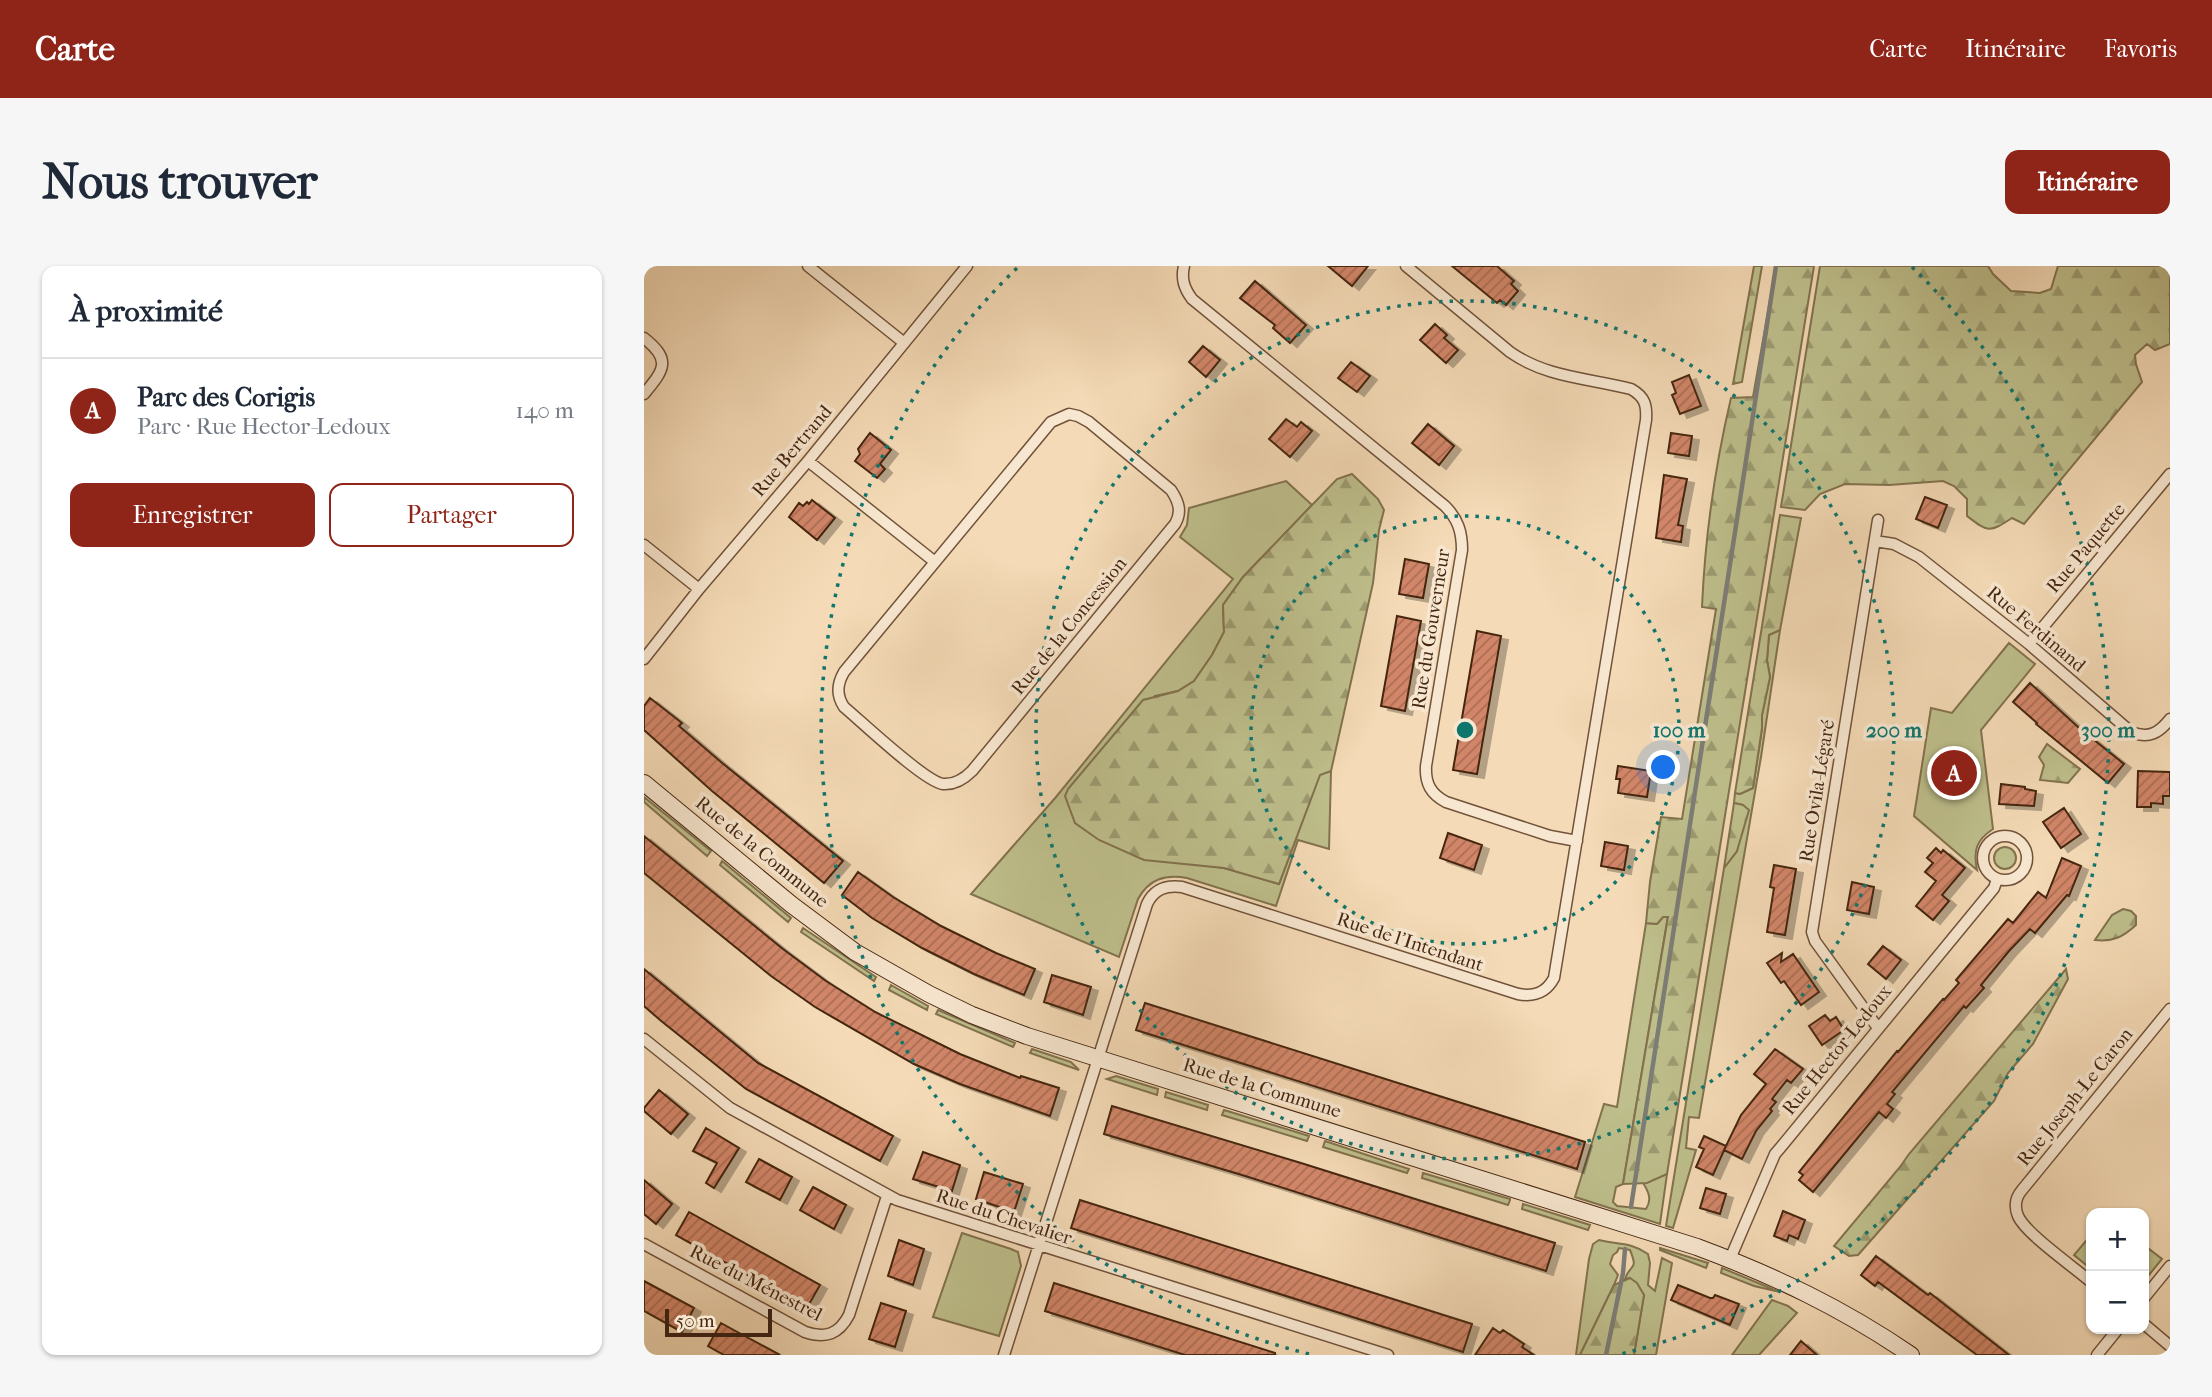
<!DOCTYPE html>
<html lang="fr">
<head>
<meta charset="utf-8">
<style>
  :root { --surface:#fff; --page:#f6f6f7; --text:#1f2937; --muted:#747a83; --line:#e0e1e3; --accent:#8f2418 }
  body { margin:0; font-family:"IM FELL French Canon",serif; background:var(--page); color:var(--text) }
  .controls { position:absolute; right:21px; bottom:21px; display:grid; overflow:hidden; border-radius:14px; box-shadow:0 2px 5px #0004 }
  .controls button { width:63px; height:63px; display:grid; place-items:center; padding:0; border:0; border-bottom:2px solid var(--line); background:var(--surface); color:var(--text); font:35px sans-serif }
  .scale { position:absolute; left:21px; bottom:18px; width:107px; box-sizing:border-box; padding-left:7px; border:4px solid #452611; border-top:0; font-size:19px; line-height:24px; white-space:nowrap; color:#452611; -webkit-text-stroke:5px #f8e7d0; paint-order:stroke }
  .you { position:absolute; left:1020px; top:502px; width:24px; height:24px; margin:-18px; border:5px solid #fff; border-radius:50%; background:#1a73e8; box-shadow:0 0 0 10px #1a73e833 }
  .badge { display:grid; place-items:center; width:46px; height:46px; border-radius:50%; background:var(--accent); color:#fff; font-size:23px; font-weight:700 }
  .pin { position:absolute; translate:-50% -50%; border:4px solid #fff; box-shadow:0 2px 7px #0006 }
  .list { margin:0; padding:0; list-style:none }
  h2 { display:flex; justify-content:space-between; align-items:center; height:91px; margin:0; padding:0 28px; font-size:30px }
  h2 small { font-size:23px; font-weight:400; color:var(--muted) }
  .list li { display:grid; grid-template-columns:46px 1fr auto; gap:21px; align-items:center; box-sizing:border-box; height:105px; padding:0 28px; border-top:2px solid var(--line) }
  .list b { display:block; font-size:26px; white-space:nowrap }
  .list p { margin:0; font-size:23px; white-space:nowrap; color:var(--muted) }
  .list em { font-size:23px; font-style:normal; color:var(--muted) }
  .actions { display:flex; gap:14px; padding:21px 28px }
  .actions a { flex:1; padding:16px 0; border:2px solid var(--accent); border-radius:14px; text-align:center; font-size:24px; color:var(--accent) }
  .actions .main { background:var(--accent); color:#fff }
  .map { position:relative; flex:none; width:1526px; height:1089px; overflow:hidden; border-radius:14px }
  header { display:flex; align-items:center; gap:42px; box-sizing:border-box; height:98px; padding:0 35px; background:var(--accent); color:#fff }
  header strong { font-size:33px }
  nav { display:flex; gap:38px; margin-inline-start:auto; font-size:24px }
  .intro { display:flex; align-items:center; justify-content:space-between; box-sizing:border-box; height:168px; padding:0 42px }
  h1 { margin:0; font-size:49px }
  .button { padding:18px 32px; border-radius:14px; background:var(--accent); color:#fff; font-size:24px; font-weight:700 }
  main { display:flex; gap:42px; padding:0 42px }
  aside { flex:1; background:var(--surface); border-radius:14px; box-shadow:0 2px 5px #0004 }
  .map>svg:first-child { display:block }
  .green { fill:#bebf8c; stroke:#82724e; stroke-width:2 }
  .forest { fill:url(#forest-firs); stroke:#82724e; stroke-width:2 }
  .lines { fill:none; stroke-linecap:round; stroke-linejoin:round }
  .stream { stroke:#7d7d76; stroke-width:4.5 }
  .building { fill:url(#building-hatch); stroke:#452611; stroke-width:2; filter:url(#shadow) }
  .street-casing { stroke:#71533a; stroke-width:13 }
  .secondary-casing { stroke:#452611; stroke-width:18 }
  .street { stroke:#f8e7d0; stroke-width:10 }
  .secondary { stroke:#f8e7d0; stroke-width:16 }
  .ring { fill:none; stroke:#0f766e; stroke-width:3.5; stroke-dasharray:3.5 7 }
  .labels { text-anchor:middle; dominant-baseline:central; stroke-width:7; stroke-linejoin:round; paint-order:stroke }
  .street-label { font-size:19px; fill:#452611; stroke:#f8e7d0 }
  .centre { fill:#0f766e; stroke:#f8e7d0; stroke-width:3.5 }
  .ring-label { font-size:21px; text-anchor:middle; font-weight:bold; fill:#0f766e; stroke:#f8e7d0; stroke-width:7; stroke-linejoin:round; paint-order:stroke }
</style>
</head>
<body>
<header>
<strong>Carte</strong>
<nav><a>Carte</a><a>Itinéraire</a><a>Favoris</a></nav>
</header>
<div class="intro"><h1>Nous trouver</h1><a class="button">Itinéraire</a></div>
<main>
<aside>
<h2>À proximité<small></small></h2>
<ul class="list">
<li><span class="badge">A</span><div><b>Parc des Corigis</b><p>Parc · Rue Hector-Ledoux</p></div><em>140 m</em></li>
</ul>
<div class="actions"><a class="main">Enregistrer</a><a>Partager</a></div>
</aside>
<div class="map">
<svg width="1526" height="1089" viewBox="0 0 1526 1089">
  <defs>
    <pattern id="forest-firs" width="22" height="20" patternUnits="userSpaceOnUse" patternTransform="scale(1.75)"><rect width="22" height="20" fill="#bebf8c"/><path d="M5 1l3.5 6h-7zM16 11l3.5 6h-7z" fill="#9c9b71"/></pattern>
    <pattern id="building-hatch" width="6" height="6" patternUnits="userSpaceOnUse" patternTransform="scale(1.75)"><rect width="6" height="6" fill="#d28669"/><path d="M-1 1l2-2M0 6l6-6M5 7l2-2" fill="none" stroke="#ac6d55"/></pattern>
    <filter id="shadow"><feDropShadow dx="7" dy="4" stdDeviation="0" flood-color="#0004"/></filter>
  </defs>
  <rect width="100%" height="100%" fill="#f4dab6"/>
  <filter id="stains"><feTurbulence type="fractalNoise" baseFrequency=".00286" numOctaves="4"/><feColorMatrix values="0 0 0 0 .2 0 0 0 0 .09 0 0 0 0 .02 0 0 0 .5 -.17"/></filter>
  <radialGradient id="worn" r=".72"><stop offset=".6" stop-color="#630" stop-opacity="0"/><stop offset="1" stop-color="#630" stop-opacity=".3"/></radialGradient>
  <path class="green" d="M642,215L668,239L599,311L579,339L580,366L568,389L550,415L534,425L511,430L550,598L580,602L635,618L676,508L687,505L685,583L654,574L632,640L543,612C521,608 505,613 494,633L475,691L327,628L412,531L589,313L536,271L543,259L545,242Z
    M1136,364L1117,491L1055,852L1045,851L1042,882L1052,884L1029,962L1022,960L1080,602L1093,585L1099,539L1090,537L1091,527L1096,528L1109,522L1118,463V449L1126,411L1123,394L1125,369Z
    M1365,377L1391,398L1337,464L1349,563C1332,574 1329,585 1333,604L1270,550L1287,442L1308,447Z
    M0,531L67,585L63,590L0,536Z
    M1350 592a11 11 0 1 1 22 0a11 11 0 1 1-22 0Z
    M78,595L147,652L144,656L76,599Z
    M1024,650L979,918L972,921L969,936L973,940L1002,943C1008,934 1005,926 999,917L1023,908L1016,958L931,931L960,838L973,841L1002,657L1013,658L1019,651Z
    M159,662L232,711L230,715L157,666Z
    M247,719L284,740L283,744L245,724Z
    M294,744L371,777L369,781L292,748Z
    M388,783L427,796L435,804L386,787Z
    M472,810L514,823L513,829L463,813Z
    M522,826L564,839L563,844L521,831Z
    M580,844L665,870L663,875L578,849Z
    M681,875L765,903L763,907L679,881Z
    M779,907L866,933V934L864,939L778,912Z
    M879,938L946,959L944,964L878,943Z
    M318,967L367,983L374,986L377,1000L355,1070L289,1051Z
    M1447,969V1003L1430,989Z
    M955,974C973,979 985,975 1004,988L1006,997L1004,1019L1011,1025L1018,992L1028,997L1012,1089H990L1000,1029L986,1012L981,1013C986,997 995,1006 986,984L975,982L973,986L969,989L966,998L974,1009L970,1019L936,1089H932L945,993L949,978Z
    M1500,979L1518,993L1500,1015Z
    M1016,982L1064,997L1062,1002L1016,984Z
    M1078,1002L1136,1026L1110,1020L1077,1007Z
    M1128,1034L1144,1040L1153,1047L1115,1089H1088Z"/>
  <path class="forest" d="M1110,0H1118L1098,116L1089,118Z
    M1132,0H1170L1023,908L1003,917L979,918L1024,651H1019L1013,658L1002,657L1006,616L1017,551L1038,553L1072,343L1058,341C1061,272 1071,200 1087,132L1109,131Z
    M1176,0H1344L1349,8L1367,25L1396,27L1407,23L1414,0H1526V78L1511,84L1503,78L1491,89L1492,98L1498,116L1380,258L1368,252C1345,267 1344,266 1323,250V233L1310,220L1299,215L1245,219L1201,218L1176,228L1161,244L1137,241Z
    M708,208L734,233L740,244L735,264L729,317L687,505L676,509L635,618L580,602L500,594L455,574L431,557L421,530L424,523L499,434L534,425L550,415L568,389L580,366L579,339L599,311L693,213Z
    M1136,249L1157,252L1136,364L1125,369L1123,394L1126,411L1118,449V462L1109,522L1096,528L1091,527Z
    M1403,478L1436,503L1424,517L1396,514L1400,499L1395,491Z
    M1090,537L1099,539L1105,544L1093,585L1080,602Z
    M1479,643L1487,645L1492,650V659C1479,671 1469,676 1451,674L1468,649Z
    M1422,703L1424,713L1389,778L1364,807L1350,835L1214,989L1205,990L1190,980L1256,901L1265,888Z
    M986,1012L993,1017L1000,1029L990,1089H936L970,1019Z"/>
  <g class="lines">
    <path class="stream" d="M987,941L1132,0
      M962,1089L979,1007L981,983"/>
  </g>
  <path class="building" d="M684,0H724L708,20Z
    M808,0H853L870,15L867,18L874,25L862,39L856,34L853,37Z
    M611,15L662,59L646,77L629,62L631,59L596,32Z
    M791,58L803,69L800,72L814,84L802,97L776,74Z
    M559,80L576,94L562,111L545,96Z
    M707,96L726,110L713,126L694,112Z
    M1045,109L1057,140L1036,148L1028,129L1032,127L1028,116Z
    M642,153L653,161L657,156L668,165L646,191L625,173Z
    M784,158L810,180L795,199L768,177Z
    M226,167L247,184L236,198L241,203L233,212L211,195L216,188L214,183Z
    M1027,167L1048,170L1045,190L1024,187Z
    M1020,209L1043,213L1034,259L1039,260L1037,276L1012,272Z
    M1281,231L1303,239L1294,262L1272,253Z
    M168,234L191,252L173,274L145,251L155,237L159,240L163,236L165,238Z
    M761,293L785,298L779,332L755,328Z
    M753,350L777,355L761,445L737,440Z
    M833,365L857,370L833,508L809,504Z
    M1386,417L1434,461L1480,498L1464,517L1392,458L1393,457L1369,436Z
    M6,432L38,457L35,460L77,496L199,595L180,617L68,525L0,464V440Z
    M974,500L1007,505L1003,531L974,527L976,513H972Z
    M1494,505L1526,506V530H1519V538L1507,537V541H1493Z
    M1357,518L1381,521V523L1392,525L1390,540L1355,538Z
    M1420,542L1437,568L1417,582L1399,556Z
    M804,567L838,579L830,604L796,592Z
    M0,570L139,683L182,715L231,746L316,788L376,812L377,810L415,822L406,850L316,818L270,798L171,741L127,710L0,607Z
    M961,576L984,580L980,604L957,600Z
    M1292,582L1297,587L1299,584L1321,602L1298,629L1305,635L1289,654L1272,640L1292,615L1281,606L1289,597L1283,592Z
    M1418,592L1437,600L1425,630L1423,629L1391,667L1386,663L1365,685L1337,719L1340,722L1322,742L1320,740L1248,826L1251,828L1243,838L1249,843L1242,852L1235,846L1169,926L1155,914L1159,909L1155,906L1253,785L1254,786L1299,733L1300,734L1315,717L1312,714L1364,653L1369,657L1394,626L1402,632Z
    M1130,599L1152,603L1141,669L1123,666L1130,622L1126,621Z
    M214,606L249,631L297,660L352,687L391,703L380,729L330,708L278,682L228,652L198,629Z
    M1208,616L1230,621L1225,648L1203,644Z
    M1239,680L1257,694L1242,713L1224,698Z
    M1138,687L1137,696L1149,688L1175,726L1157,739L1140,715L1137,717L1123,697Z
    M0,703L114,797L249,870L236,895L102,823L16,754L0,740Z
    M408,709L447,721L439,749L400,736Z
    M501,737L941,876L933,903L492,764Z
    M1181,749L1186,755L1192,751L1200,764L1178,779L1165,760Z
    M1131,783L1159,803L1147,817L1143,814L1128,833L1132,836L1126,843L1128,845L1112,865L1098,893L1080,884L1097,849L1122,818L1110,808Z
    M15,824L44,848L27,868L0,845V842Z
    M468,840L657,897L911,977L902,1005L598,909L460,868Z
    M62,862L95,882L70,922L62,917L73,897L49,885Z
    M1060,870L1082,880L1069,909L1052,901L1060,883L1055,881Z
    M279,886L316,899L308,925L269,913Z
    M115,893L148,911L136,934L102,916Z
    M340,906L379,918L370,946L332,933Z
    M0,914L28,938L12,958L0,948Z
    M169,921L202,939L190,963L156,944Z
    M1062,922L1082,928L1076,948L1056,942Z
    M436,934L828,1058L819,1086L427,962Z
    M1139,945L1161,954L1154,973L1145,969L1143,975L1130,970Z
    M45,946L176,1019L163,1042L32,969Z
    M255,974L280,983L269,1019L244,1010Z
    M1232,990L1284,1029L1286,1027L1365,1089H1333L1234,1016L1231,1020L1217,1009Z
    M0,1015L50,1042L38,1066L0,1045Z
    M410,1017L631,1087V1089H541L401,1045Z
    M1034,1019L1066,1032H1069L1071,1029L1095,1038L1086,1059L1027,1034Z
    M237,1037L262,1045L251,1081L225,1073Z
    M77,1057L86,1062L136,1089H80L64,1080Z
    M849,1062L856,1067L859,1064L880,1078L878,1081L890,1089H831Z
    M1157,1075L1173,1089H1146Z"/>
  <g class="lines">
    <defs>
      <path id="street" d="M164,0L259,76
        M540,0C537,13 540,22 548,33L801,240C814,253 818,266 818,284L782,500C781,518 787,528 802,536L906,570L933,575
        M0,72C28,94 20,104 0,128
        M425,148L434,150L445,156L527,224C535,236 538,246 531,258L328,505C320,513 311,519 299,518C281,516 218,456 200,441C192,429 193,418 200,406L407,156Z
        M164,195L291,296
        M1231,275L1250,278L1275,291L1385,378L1487,466C1505,473 1515,467 1526,453
        M0,279L55,323
        M1385,378L1526,208
        M0,393L55,323L164,195L323,0
        M1339 592a22 22 0 1 1 44 0a22 22 0 1 1-44 0Z
        M1234,762L1171,675L1168,666L1234,254
        M0,773L86,842L253,934L744,1089
        M0,978L161,1066C182,1073 195,1068 205,1049L243,930
        M1086,993L1131,888L1137,881L1350,622L1353,613
        M1447,1016C1430,1001 1382,968 1374,950C1370,940 1371,932 1378,924L1526,743
        M1500,1032L1526,1000
        M1500,1058L1526,1080
        M360,1089L503,638C510,623 522,619 538,621L874,728C890,731 902,727 910,712L1002,154C1003,139 1001,131 987,123C945,112 903,112 866,86L762,0
        M1453,1089L1474,1063"/>
      <path id="secondary" d="M0,517L148,639L211,686L285,728L328,749L383,770L1053,981C1131,1010 1198,1042 1267,1089"/>
    </defs>
    <use href="#street" class="street-casing"/>
    <use href="#secondary" class="secondary-casing"/>
    <use href="#street" class="street"/>
    <use href="#secondary" class="secondary"/>
  </g>
  <g class="ring">
    <circle cx="821" cy="464" r="214"/>
    <circle cx="821" cy="464" r="429"/>
    <path d="M665 1088A643 643 0 0 1 374 1M1268 1A643 643 0 0 1 977 1088"/>
  </g>
  <g class="labels">
    <g class="street-label">
      <text transform="translate(148 185) rotate(-50)">Rue Bertrand</text>
      <text transform="translate(1442 282) rotate(-50)">Rue Paquette</text>
      <text transform="translate(425 360) rotate(-51)">Rue de la Concession</text>
      <text transform="translate(787 363) rotate(-81)">Rue du Gouverneur</text>
      <text transform="translate(1392 363) rotate(40)">Rue Ferdinand</text>
      <text transform="translate(1173 525) rotate(-81)">Rue Ovila-Légaré</text>
      <text transform="translate(118 586) rotate(39)">Rue de la Commune</text>
      <text transform="translate(766 676) rotate(18)">Rue de l'Intendant</text>
      <text transform="translate(1193 784) rotate(-51)">Rue Hector-Ledoux</text>
      <text transform="translate(618 822) rotate(17)">Rue de la Commune</text>
      <text transform="translate(1431 831) rotate(-51)">Rue Joseph-Le Caron</text>
      <text transform="translate(360 951) rotate(18)">Rue du Chevalier</text>
      <text transform="translate(112 1017) rotate(27)">Rue du Ménestrel</text>
    </g>
  </g>
  <circle cx="821" cy="464" r="10" class="centre"/>
  <g class="ring-label">
    <text x="1035" y="471">100 m</text>
    <text x="1250" y="471">200 m</text>
    <text x="1464" y="471">300 m</text>
  </g>
  <rect width="100%" height="100%" filter="url(#stains)"/>
  <rect width="100%" height="100%" fill="url(#worn)"/>
</svg>
<div class="controls">
<button>+</button>
<button>−</button>
</div>
<div class="scale">50 m</div>
<div class="you"></div>
<div class="pin badge" style="left:1310px;top:507px">A</div>
</div>
</main>
</body>
</html>
